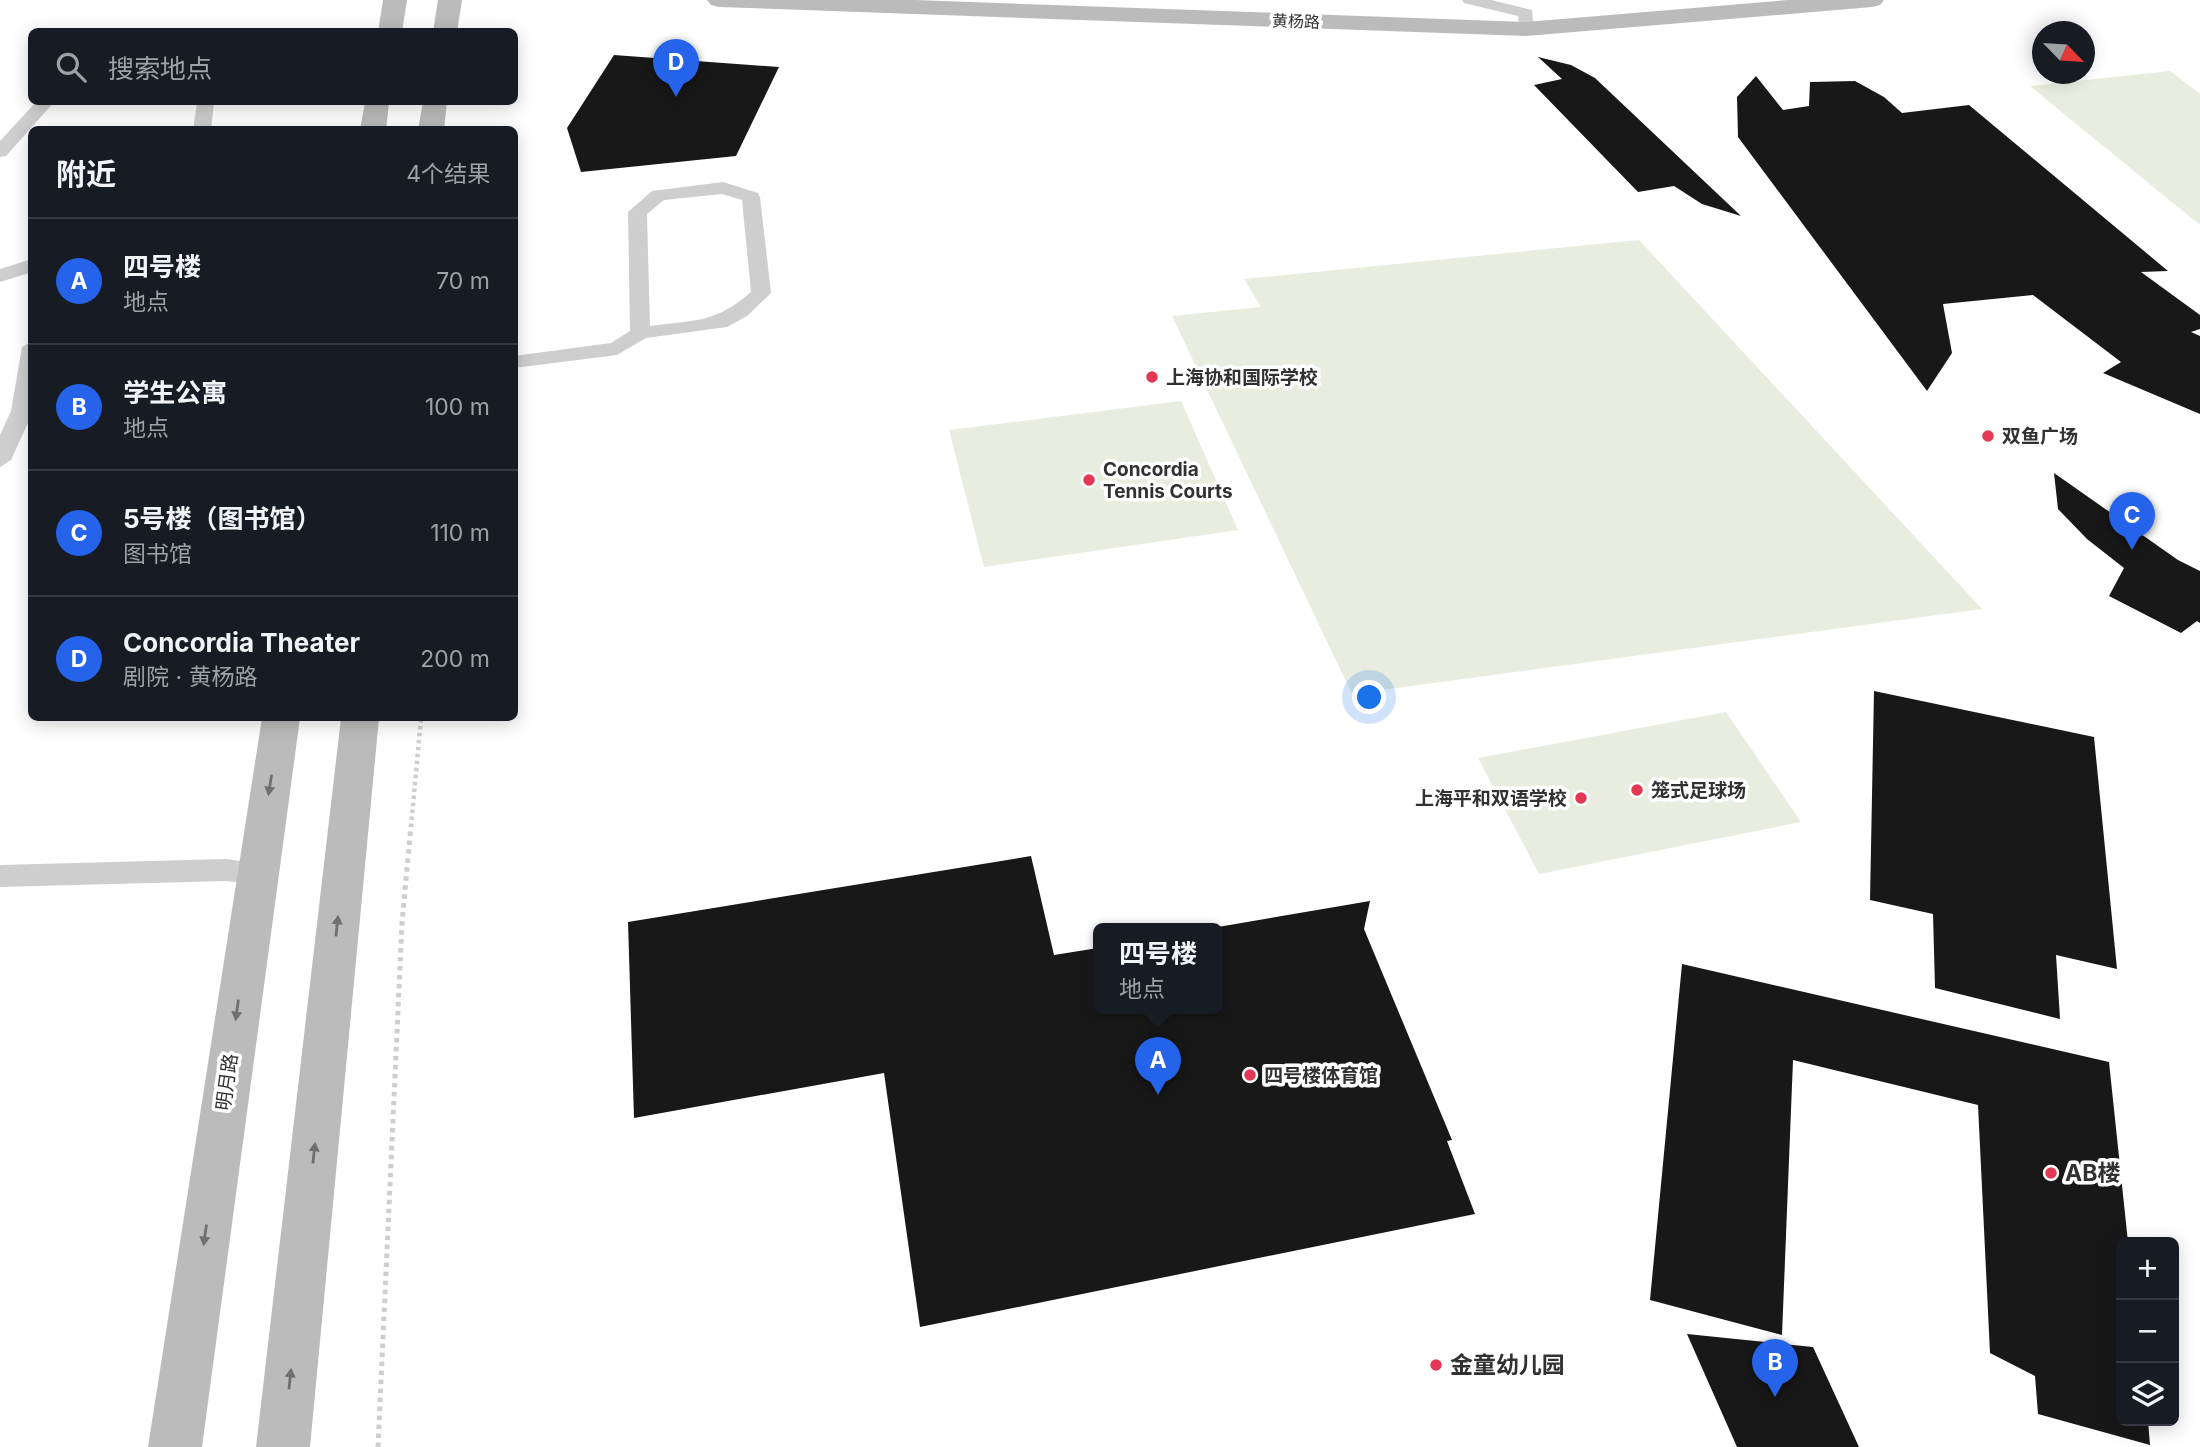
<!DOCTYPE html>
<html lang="zh">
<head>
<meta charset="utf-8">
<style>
  :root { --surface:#171b24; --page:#20242c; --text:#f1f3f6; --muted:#9ea1a6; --line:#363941; --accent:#2563eb }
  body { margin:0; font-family:Inter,"Noto Sans SC",sans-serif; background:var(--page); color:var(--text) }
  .controls { position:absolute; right:21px; bottom:21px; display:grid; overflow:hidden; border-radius:10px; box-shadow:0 4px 18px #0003 }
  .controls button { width:63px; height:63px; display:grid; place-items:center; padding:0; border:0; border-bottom:2px solid var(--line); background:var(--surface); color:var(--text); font:35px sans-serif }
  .compass { position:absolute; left:2032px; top:21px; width:63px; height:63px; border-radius:50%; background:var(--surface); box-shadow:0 4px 18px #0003; rotate:115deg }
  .you { position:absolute; left:1370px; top:698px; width:24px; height:24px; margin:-18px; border:5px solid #fff; border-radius:50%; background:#1a73e8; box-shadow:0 0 0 10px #1a73e833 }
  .badge { display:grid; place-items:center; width:46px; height:46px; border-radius:50%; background:var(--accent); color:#fff; font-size:23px; font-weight:700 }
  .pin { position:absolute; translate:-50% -58px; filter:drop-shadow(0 2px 4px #0008) }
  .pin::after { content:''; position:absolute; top:37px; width:24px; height:21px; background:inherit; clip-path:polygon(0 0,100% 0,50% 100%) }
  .popup { position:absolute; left:1093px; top:923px; width:130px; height:91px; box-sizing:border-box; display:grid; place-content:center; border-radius:10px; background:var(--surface); filter:drop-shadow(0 2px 5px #0005); font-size:23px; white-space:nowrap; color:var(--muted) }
  .popup b { font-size:26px; color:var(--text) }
  .popup::after { content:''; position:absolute; left:50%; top:100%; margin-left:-14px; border:14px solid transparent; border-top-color:var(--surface) }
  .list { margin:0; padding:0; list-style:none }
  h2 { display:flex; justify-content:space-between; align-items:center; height:91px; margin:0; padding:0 28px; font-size:30px }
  h2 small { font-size:23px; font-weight:400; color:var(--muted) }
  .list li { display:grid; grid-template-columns:46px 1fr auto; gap:21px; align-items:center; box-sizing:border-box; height:126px; padding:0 28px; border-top:2px solid var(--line) }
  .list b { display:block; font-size:26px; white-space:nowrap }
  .list p { margin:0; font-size:23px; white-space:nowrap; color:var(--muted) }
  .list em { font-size:23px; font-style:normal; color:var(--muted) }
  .icon { flex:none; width:38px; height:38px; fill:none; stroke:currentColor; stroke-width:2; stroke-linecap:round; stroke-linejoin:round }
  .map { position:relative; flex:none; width:2200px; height:1447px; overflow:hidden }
  .search { position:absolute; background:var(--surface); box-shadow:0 4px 18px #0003; left:28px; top:28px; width:490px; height:77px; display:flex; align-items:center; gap:18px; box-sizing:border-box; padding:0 24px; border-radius:10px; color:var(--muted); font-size:26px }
  .panel { position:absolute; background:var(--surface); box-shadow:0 4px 18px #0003; left:28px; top:126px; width:490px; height:595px; border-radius:10px }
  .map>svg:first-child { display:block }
  .green { fill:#e8eddf }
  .building { fill:#181818 }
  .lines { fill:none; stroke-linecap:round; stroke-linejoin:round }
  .path-far1 { stroke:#cecece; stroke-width:4.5; stroke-dasharray:3.5 3.5; stroke-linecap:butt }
  .path { stroke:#cecece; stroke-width:5; stroke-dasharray:4.5 4.5; stroke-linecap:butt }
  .lane { fill:#cecece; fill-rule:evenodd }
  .secondary { fill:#bbb; fill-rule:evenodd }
  .oneway { fill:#6f6f6f }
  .poi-dot { fill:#e23854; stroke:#fff; stroke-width:2.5 }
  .labels { text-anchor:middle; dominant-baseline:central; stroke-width:7; stroke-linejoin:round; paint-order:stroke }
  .far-street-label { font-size:16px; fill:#313131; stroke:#fff }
  .poi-label { font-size:19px; font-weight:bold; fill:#313131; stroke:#fff; text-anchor:start }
  .street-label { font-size:19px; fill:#313131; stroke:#fff }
  .near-poi-label { font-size:23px; font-weight:bold; fill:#313131; stroke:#fff; text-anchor:start }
</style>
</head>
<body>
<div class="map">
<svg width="2200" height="1447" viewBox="0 0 2200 1447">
  <rect width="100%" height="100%" fill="#fff"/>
  <path class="green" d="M2170,71L2200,94V225L2030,86Z
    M1639,240L1982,609L1352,694L1172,316L1261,307L1244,279Z
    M1181,401L1238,530L984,567L949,430Z
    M1726,712L1801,822L1539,874L1478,758Z"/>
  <path class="building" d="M614,55L779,67L736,156L581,172L567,128Z
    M1538,57L1571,65L1595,78L1741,216L1702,204L1674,186L1638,192L1534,85L1562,79Z
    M1756,76L1783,110L1809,106L1810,82L1855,81L1884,97L1902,113L1969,105L2168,271L2141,272L2200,315V329L2191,332L2200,336V414L2103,373L2121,362L2033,295L1943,304L1952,353L1927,391L1738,137L1737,97Z
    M2054,473L2178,560L2200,571V623L2197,621L2181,633L2109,596L2124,568L2087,539L2058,509Z
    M1874,691L2094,737L2117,969L2056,955L2060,1019L1935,988L1933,914L1870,900Z
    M1031,856L1054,955L1098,948V1009H1218V927L1370,901L1364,929L1452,1140L1447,1141L1475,1214L920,1327L884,1073L634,1118L628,922Z
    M1682,964L2109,1062L2128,1242H2121V1421H2148L2150,1445L2038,1414L2035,1376L1990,1353L1978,1105L1793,1060L1782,1335L1650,1300Z
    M1687,1334L1813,1347L1859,1447H1737Z"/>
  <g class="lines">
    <path class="path-far1" d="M411,827L421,718"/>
    <path class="path" d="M378,1447L402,923L411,825"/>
    <path class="lane" d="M1462,0H1491L1532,10L1534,29L1526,34L1520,32L1518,16L1464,3Z
      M36,102H54L6,156L0,157V141Z
      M197,102H214L211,130H193Z
      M723,182L758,193L760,197L771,293L747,316L727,327L646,338L617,355L514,368V356L611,343L630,331L628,212L652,191ZM722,194L742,200L751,292C716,323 695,320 650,326L647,214L664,200Z
      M32,259V272L0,282V269Z
      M32,341V414L11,460L0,467V435L11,411L22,347Z
      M226,859L266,865L270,873L266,881L256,884L226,881L0,887V865Z"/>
    <path class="secondary" d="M383,0H407L402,32H378Z
      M438,0H462L457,32H433Z
      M707,0H915L1526,22L1788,0H1884L1880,5L1872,7L1526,36L719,7L711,5Z
      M365,102H389L386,130H360Z
      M423,102H447L444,130H418Z
      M262,718H300L202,1447H148Z
      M341,718H379L310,1447H256Z"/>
  </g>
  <defs><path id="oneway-solid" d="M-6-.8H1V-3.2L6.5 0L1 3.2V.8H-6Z" transform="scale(1.75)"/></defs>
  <g class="oneway">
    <use href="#oneway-solid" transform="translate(270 785) rotate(99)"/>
    <use href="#oneway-solid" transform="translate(337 926) rotate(-84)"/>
    <use href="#oneway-solid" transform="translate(237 1010) rotate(98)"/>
    <use href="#oneway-solid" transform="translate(314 1153) rotate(-84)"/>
    <use href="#oneway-solid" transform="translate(205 1235) rotate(98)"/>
    <use href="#oneway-solid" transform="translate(290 1379) rotate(-84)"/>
  </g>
  <g class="poi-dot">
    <circle cx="1152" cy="377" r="7"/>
    <circle cx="1988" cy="436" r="7"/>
    <circle cx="1089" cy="480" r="7"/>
    <circle cx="1637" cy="790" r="7"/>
    <circle cx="1581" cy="798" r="7"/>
    <circle cx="1250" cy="1075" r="7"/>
    <circle cx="2051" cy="1173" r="7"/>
    <circle cx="1436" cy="1365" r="7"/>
  </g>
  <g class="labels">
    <g class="far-street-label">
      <text transform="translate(1296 21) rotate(2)">黄杨路</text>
    </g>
    <g class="poi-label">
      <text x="1166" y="377">上海协和国际学校</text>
      <text x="2002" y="436">双鱼广场</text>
      <text x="1103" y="469">Concordia<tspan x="1103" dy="22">Tennis Courts</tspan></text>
      <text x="1651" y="790">笼式足球场</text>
      <text x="1567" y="798" text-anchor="end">上海平和双语学校</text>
      <text x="1264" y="1075">四号楼体育馆</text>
    </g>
    <g class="street-label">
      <text transform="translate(227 1082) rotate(-82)">明月路</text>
    </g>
    <g class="near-poi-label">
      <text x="2065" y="1173">AB楼</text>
      <text x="1450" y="1365">金童幼儿园</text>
    </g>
  </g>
</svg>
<div class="controls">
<button>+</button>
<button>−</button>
<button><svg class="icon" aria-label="layers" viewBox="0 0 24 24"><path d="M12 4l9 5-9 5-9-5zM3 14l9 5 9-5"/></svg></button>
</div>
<svg class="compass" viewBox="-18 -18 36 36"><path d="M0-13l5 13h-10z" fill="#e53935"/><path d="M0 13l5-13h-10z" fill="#9ea1a6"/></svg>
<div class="you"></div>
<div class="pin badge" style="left:1158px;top:1095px">A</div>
<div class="popup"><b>四号楼</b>地点</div>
<div class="pin badge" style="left:1775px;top:1397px">B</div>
<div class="pin badge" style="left:2132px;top:550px">C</div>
<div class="pin badge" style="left:676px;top:97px">D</div>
<div class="search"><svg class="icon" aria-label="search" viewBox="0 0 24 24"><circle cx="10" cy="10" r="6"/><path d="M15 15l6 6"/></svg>搜索地点</div>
<section class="panel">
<h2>附近<small>4个结果</small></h2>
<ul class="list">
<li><span class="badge">A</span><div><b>四号楼</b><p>地点</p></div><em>70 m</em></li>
<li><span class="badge">B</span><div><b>学生公寓</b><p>地点</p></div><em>100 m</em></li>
<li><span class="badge">C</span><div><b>5号楼（图书馆）</b><p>图书馆</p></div><em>110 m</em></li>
<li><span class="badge">D</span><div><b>Concordia Theater</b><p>剧院 · 黄杨路</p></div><em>200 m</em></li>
</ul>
</section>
</div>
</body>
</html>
